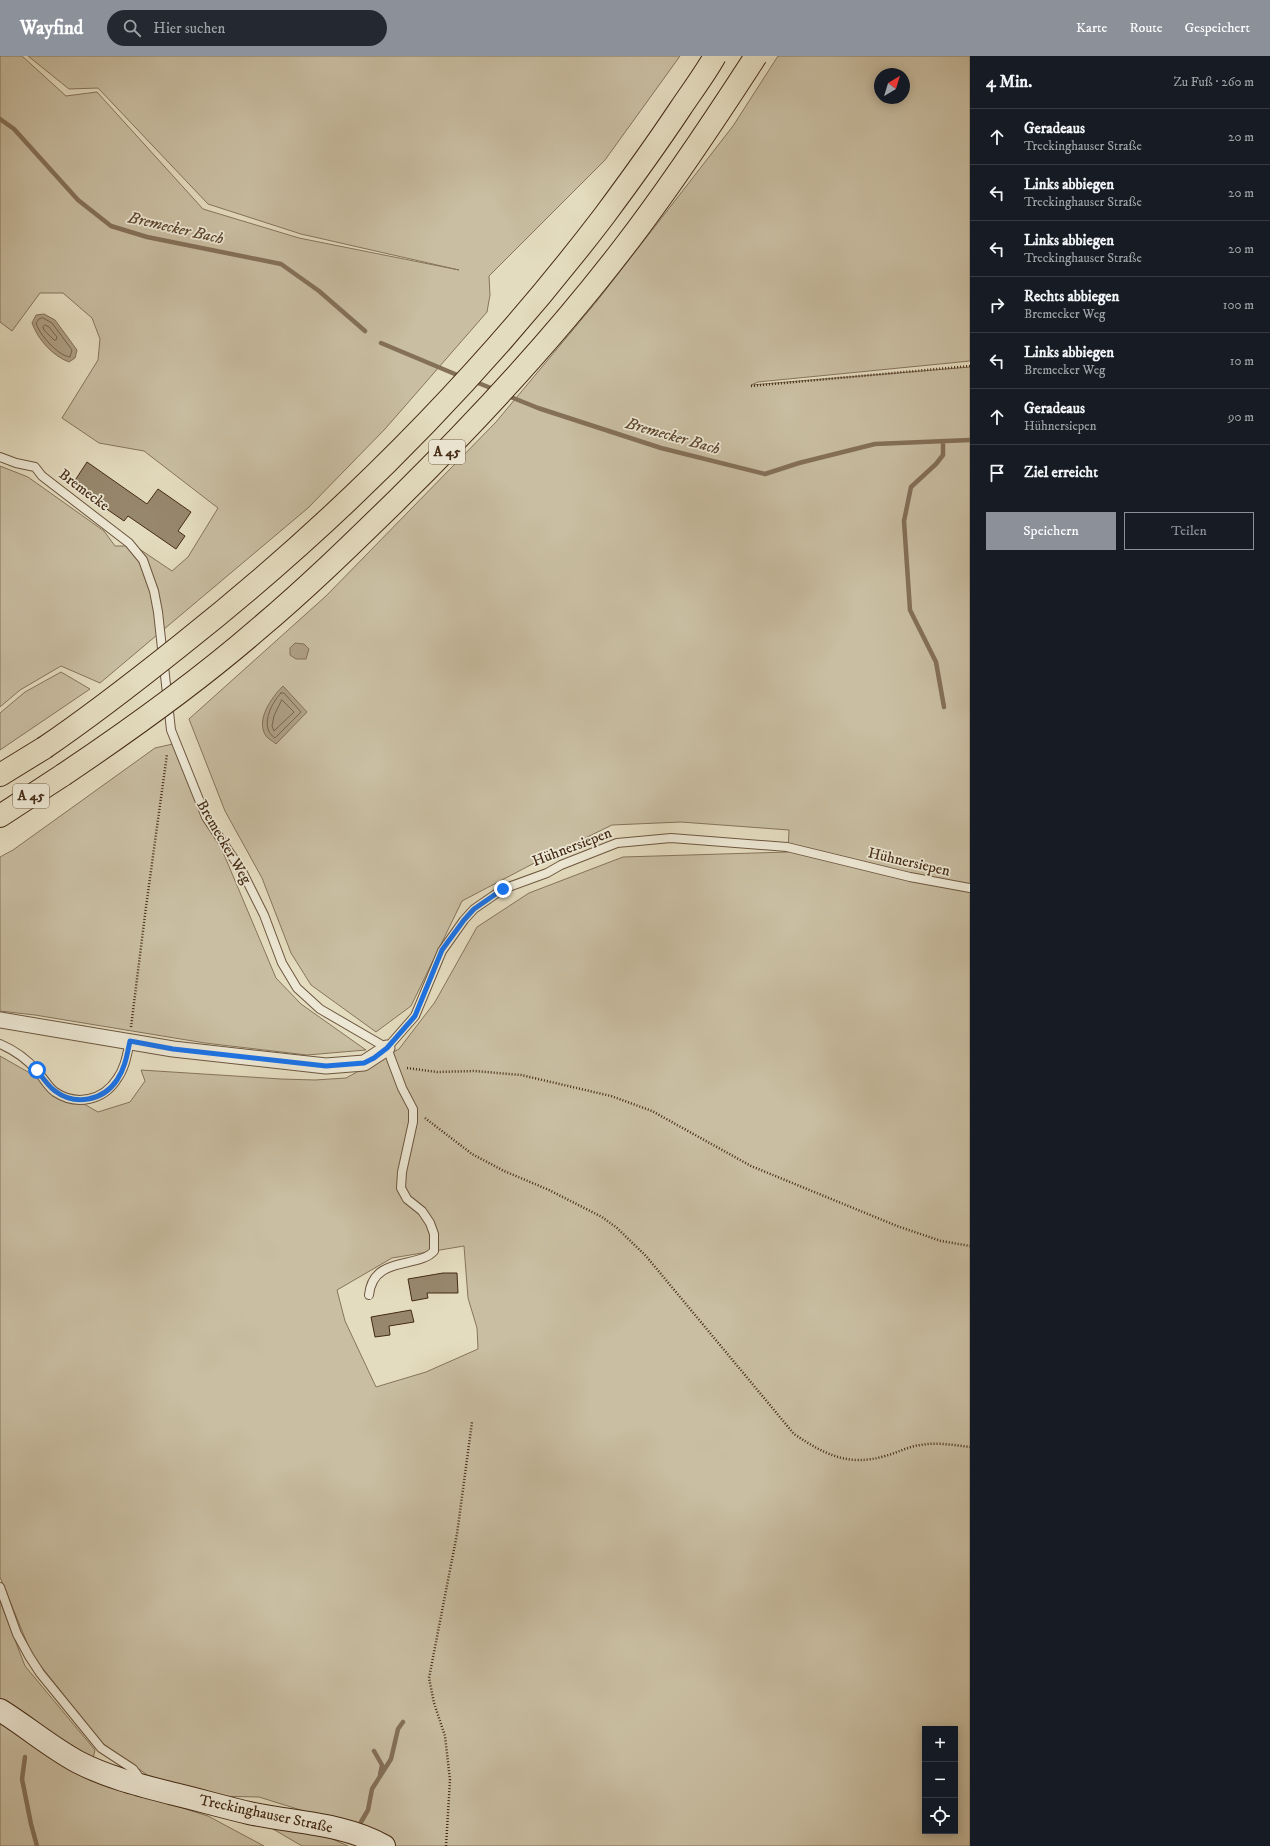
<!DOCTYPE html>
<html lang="de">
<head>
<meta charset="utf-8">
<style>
  :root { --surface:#171b24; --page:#242831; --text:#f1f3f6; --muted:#9ea1a6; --line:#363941; --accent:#8c9099 }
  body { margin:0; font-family:"IM FELL DW Pica",serif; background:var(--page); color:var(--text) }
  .controls { position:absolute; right:12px; bottom:12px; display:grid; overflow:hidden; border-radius:0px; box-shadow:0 2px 10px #0003 }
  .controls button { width:36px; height:36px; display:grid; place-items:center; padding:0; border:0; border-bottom:1px solid var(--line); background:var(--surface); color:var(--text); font:20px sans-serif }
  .compass { position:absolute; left:874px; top:12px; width:36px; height:36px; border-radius:50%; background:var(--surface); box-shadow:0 2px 10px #0003; rotate:38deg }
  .stop { position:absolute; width:12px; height:12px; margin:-9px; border:3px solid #1a73e8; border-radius:50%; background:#fff }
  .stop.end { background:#1a73e8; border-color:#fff; box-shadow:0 1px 4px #0008 }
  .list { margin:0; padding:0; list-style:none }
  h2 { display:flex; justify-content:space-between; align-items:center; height:52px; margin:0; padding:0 16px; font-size:17px }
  h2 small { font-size:13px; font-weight:400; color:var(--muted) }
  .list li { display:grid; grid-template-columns:26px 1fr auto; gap:12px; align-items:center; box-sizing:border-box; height:56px; padding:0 16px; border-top:1px solid var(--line) }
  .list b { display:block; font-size:15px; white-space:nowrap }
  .list p { margin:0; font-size:13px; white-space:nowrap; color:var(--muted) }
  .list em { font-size:13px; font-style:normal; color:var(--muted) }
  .actions { display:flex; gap:8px; padding:12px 16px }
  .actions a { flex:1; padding:9px 0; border:1px solid var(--accent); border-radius:0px; text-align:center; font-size:14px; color:var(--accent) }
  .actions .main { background:var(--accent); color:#fff }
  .icon { flex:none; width:22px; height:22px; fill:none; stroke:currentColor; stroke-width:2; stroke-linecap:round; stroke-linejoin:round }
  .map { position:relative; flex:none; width:970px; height:1790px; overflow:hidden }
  header { display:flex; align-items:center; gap:24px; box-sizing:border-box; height:56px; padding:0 20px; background:var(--accent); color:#fff }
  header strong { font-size:19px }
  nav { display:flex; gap:22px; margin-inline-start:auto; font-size:14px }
  .search { width:280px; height:36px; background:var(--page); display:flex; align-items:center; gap:10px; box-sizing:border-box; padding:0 14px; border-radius:22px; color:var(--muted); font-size:15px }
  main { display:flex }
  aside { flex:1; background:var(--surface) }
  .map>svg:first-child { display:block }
  .green { fill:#c9bea2; stroke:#86745b; fill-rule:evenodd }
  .water { fill:#ae9f85; stroke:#847058 }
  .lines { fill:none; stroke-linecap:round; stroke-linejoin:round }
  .shore { stroke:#79644c; stroke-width:1 }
  .stream { stroke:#847058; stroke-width:4.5 }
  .building { fill:#97876d; stroke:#442a14 }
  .lane-casing { stroke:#6c563f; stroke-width:10 }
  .street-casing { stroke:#6c563f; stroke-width:17 }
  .secondary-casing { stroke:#442a14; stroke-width:24 }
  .highway-casing { stroke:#442a14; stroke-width:24 }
  .path { stroke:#442a14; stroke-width:2.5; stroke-dasharray:1 2; stroke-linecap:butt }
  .lane { stroke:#ede8d5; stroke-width:8 }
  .street { stroke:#ede8d5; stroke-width:15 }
  .secondary { stroke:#ede8d5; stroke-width:22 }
  .highway { stroke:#e4dcbf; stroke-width:22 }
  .highway-bridge-casing { stroke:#442a14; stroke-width:24; stroke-linecap:butt }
  .highway-bridge { stroke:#e4dcbf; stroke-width:22 }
  .route { stroke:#1a73e8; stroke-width:5 }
  .labels { text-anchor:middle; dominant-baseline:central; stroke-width:3.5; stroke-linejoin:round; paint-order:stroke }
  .shield { fill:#ede8d5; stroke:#77634e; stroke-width:1 }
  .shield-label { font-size:14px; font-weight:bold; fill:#442a14 }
  .street-label { font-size:15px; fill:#442a14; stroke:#ede8d5 }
  .water-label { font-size:16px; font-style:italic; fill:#5e4730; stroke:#ede8d5 }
</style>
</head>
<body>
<header>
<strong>Wayfind</strong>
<div class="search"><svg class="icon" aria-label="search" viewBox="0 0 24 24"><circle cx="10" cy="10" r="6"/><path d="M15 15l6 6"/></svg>Hier suchen</div>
<nav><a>Karte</a><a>Route</a><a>Gespeichert</a></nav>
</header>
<main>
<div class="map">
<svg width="970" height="1790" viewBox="0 0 970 1790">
  <rect width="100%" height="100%" fill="#e4dcbf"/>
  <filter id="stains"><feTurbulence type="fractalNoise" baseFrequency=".005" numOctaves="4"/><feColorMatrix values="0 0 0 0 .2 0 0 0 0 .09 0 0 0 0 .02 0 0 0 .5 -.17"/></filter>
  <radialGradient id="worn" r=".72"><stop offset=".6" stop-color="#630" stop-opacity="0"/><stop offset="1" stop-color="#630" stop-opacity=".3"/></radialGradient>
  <path class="green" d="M0,0H22L66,40L97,36L203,153L299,182L459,214L301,178L208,148L98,32L69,33L28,0H680L605,104L489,220L490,239L487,256L385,373L308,452L100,627L61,610L20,634L0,651V410L28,421L104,475L115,490H135L172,515L188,501L218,452L144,395L99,387L62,362L98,304L100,283L92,262L63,237H40L12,275L0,266Z
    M778,0H970V305L758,326L751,329L970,311V1790H395L371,1776L259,1741L207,1740L152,1726L146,1718L102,1687L32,1599L0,1521V1000L98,1056L130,1046L145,1025L141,1014L281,1023L315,1024L346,1022L399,993L435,946L477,871L529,837L623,801L788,796L789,774L681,766L612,769L542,803L462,845L411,950L376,976L311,929L291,897L262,822L225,755L189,663L326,540L496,366L597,245L733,70ZM880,18H904V42H880ZM464,1190L468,1242L477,1272L478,1293L426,1316L376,1331L345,1265L337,1234L392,1202ZM925,1673H955V1775H925Z
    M61,616L90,633L0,694V657L25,636Z
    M177,687L276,922L301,948L366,994L307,999L205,987L35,959L0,955V801L13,794L155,692Z
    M0,1545L25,1610L95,1694L89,1720L125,1734L208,1760L264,1790H0Z
    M266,1769L330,1782L348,1790H302Z"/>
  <path class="water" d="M44,258L55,264L77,294L75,302L69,306C53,300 38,284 32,267L36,259Z
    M295,587L304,588L309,593L306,603H296L290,599V592Z
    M283,630L307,656L276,688C273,685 268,683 266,680C255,664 272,641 283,630Z"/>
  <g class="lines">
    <path class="shore" d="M43,262L52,267L72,294L70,301C58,300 39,278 36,267L39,263Z
      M45,269L49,271L57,281L56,284H54L44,274L43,271Z
      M281,637H284L301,656L275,682C259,672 271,647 281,637Z
      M282,644L294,656L274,675L272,670L274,660Z"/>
    <path class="stream" d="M0,63L14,73L78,144L111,170L147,181L281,208L319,235L365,275
      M381,287L462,321
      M473,325L496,334
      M506,339L538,352L661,392L765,418L799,407L875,388L970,384
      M943,385V399L936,408L911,431L904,465L910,554L936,606L944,651
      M374,1695L382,1709L380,1719
      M25,1701L22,1723L31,1768L37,1790
      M357,1773L368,1754L372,1733L391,1703L398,1673L403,1666"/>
  </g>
  <path class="building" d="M87,406L147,448L158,433L191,456L178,475L185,480L176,493L128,460L124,465L72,429Z
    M443,1217H457L458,1237H427L428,1242L412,1245L408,1223Z
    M411,1254L414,1266L389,1270L390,1279L375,1281L371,1261Z"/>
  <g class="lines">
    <defs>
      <path id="lane" d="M0,401L16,407L35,411L42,420L129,487L143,504L154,535L158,556L171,674L206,761L242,815L264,859L282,907L297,932L320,953L387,992L402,1032L413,1053V1066L402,1116L401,1132L407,1143L422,1155L430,1167L434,1178V1195C418,1213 373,1199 369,1239
        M0,988C14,994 27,1003 37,1015C43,1021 48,1031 55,1036C76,1050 103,1045 117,1023C125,1012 127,999 130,985
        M387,992L415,960L442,895L464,864L474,853L503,833L547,817L561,809L617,787L671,782L787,791L910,821L970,832
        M0,1531L17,1578L29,1600L40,1617L101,1692L133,1713L142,1725"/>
      <path id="street" d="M0,964L173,993L326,1010L364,1007L387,992"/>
      <path id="secondary" d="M0,1654C26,1670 50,1691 78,1706C107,1721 139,1729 170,1737C196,1743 223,1751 249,1757C295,1767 343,1767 384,1790"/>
      <path id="highway" d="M0,719L44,692
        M0,760L63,719"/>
    </defs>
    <use href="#lane" class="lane-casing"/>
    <use href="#street" class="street-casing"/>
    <use href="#secondary" class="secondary-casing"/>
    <use href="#highway" class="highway-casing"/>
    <path class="path" d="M751,330L970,310
      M131,971L146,851L167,698
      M407,1012L437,1016L475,1015L521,1019L611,1040L652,1055L751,1110L897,1170L941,1185L970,1190
      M425,1062L472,1098L504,1115L549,1134L602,1161L617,1172L646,1200L794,1378C824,1398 848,1411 885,1400C897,1397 909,1390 921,1389C937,1386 954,1389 970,1391
      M446,1790L450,1724L445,1680L434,1647L429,1622L457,1478L472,1366"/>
    <use href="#lane" class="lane"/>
    <use href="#street" class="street"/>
    <use href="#secondary" class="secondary"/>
    <use href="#highway" class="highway"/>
    <defs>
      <path id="highway-bridge" d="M44,692C91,660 136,625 181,589C339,464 481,321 604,160C630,125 656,89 680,53C692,35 705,18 715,0
        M63,719C130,674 196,627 257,574C306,533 352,488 398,443C478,364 555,281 624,191C671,130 714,65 756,0"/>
    </defs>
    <use href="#highway-bridge" class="highway-bridge-casing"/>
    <use href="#highway-bridge" class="highway-bridge"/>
  </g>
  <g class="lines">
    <path class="route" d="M37,1014C42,1021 48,1030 55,1035C75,1050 103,1045 117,1024C125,1012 127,999 130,985L173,993L326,1010L364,1007L374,1002L387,992L415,960L442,894L464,864L474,853L503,833"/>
  </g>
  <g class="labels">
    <g class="shield">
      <rect x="429" y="384" width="36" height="24" rx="3"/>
      <rect x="13" y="728" width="36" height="24" rx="3"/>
    </g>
    <g class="shield-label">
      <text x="447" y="396">A 45</text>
      <text x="31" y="740">A 45</text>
    </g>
    <g class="street-label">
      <text transform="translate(84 434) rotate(37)">Bremecke</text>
      <text transform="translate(224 786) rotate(60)">Bremecker Weg</text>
      <text transform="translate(572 791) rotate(-21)">Hühnersiepen</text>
      <text transform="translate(909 806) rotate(13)">Hühnersiepen</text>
      <text transform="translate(266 1758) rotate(12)">Treckinghauser Straße</text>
    </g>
    <g class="water-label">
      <text transform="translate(176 172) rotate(13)">Bremecker Bach</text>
      <text transform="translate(673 380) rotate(16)">Bremecker Bach</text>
    </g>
  </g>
  <rect width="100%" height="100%" filter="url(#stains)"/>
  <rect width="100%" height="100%" fill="url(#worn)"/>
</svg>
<div class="controls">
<button>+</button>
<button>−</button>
<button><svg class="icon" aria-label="locate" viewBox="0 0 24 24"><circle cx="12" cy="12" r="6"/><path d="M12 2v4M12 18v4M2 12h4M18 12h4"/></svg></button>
</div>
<svg class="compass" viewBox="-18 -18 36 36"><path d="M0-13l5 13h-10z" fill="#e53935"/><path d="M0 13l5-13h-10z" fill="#9ea1a6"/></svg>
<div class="stop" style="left:37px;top:1014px"></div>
<div class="stop end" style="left:503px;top:833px"></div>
</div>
<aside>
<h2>4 Min.<small>Zu Fuß · 260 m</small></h2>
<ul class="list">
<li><svg class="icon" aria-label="ahead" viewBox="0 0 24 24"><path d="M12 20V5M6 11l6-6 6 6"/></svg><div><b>Geradeaus</b><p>Treckinghauser Straße</p></div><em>20 m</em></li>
<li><svg class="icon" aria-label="left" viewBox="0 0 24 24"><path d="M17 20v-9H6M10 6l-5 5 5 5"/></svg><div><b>Links abbiegen</b><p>Treckinghauser Straße</p></div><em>20 m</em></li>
<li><svg class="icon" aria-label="left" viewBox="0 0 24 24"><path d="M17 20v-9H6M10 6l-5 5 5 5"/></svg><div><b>Links abbiegen</b><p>Treckinghauser Straße</p></div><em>20 m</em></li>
<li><svg class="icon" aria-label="right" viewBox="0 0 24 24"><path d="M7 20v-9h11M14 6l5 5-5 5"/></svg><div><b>Rechts abbiegen</b><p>Bremecker Weg</p></div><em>100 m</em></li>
<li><svg class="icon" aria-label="left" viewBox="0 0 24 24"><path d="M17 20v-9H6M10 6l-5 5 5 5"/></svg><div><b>Links abbiegen</b><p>Bremecker Weg</p></div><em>10 m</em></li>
<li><svg class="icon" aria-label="ahead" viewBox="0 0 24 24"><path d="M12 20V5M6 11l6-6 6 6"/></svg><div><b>Geradeaus</b><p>Hühnersiepen</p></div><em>90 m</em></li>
<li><svg class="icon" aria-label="arrive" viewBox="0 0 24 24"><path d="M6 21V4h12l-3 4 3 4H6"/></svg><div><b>Ziel erreicht</b></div></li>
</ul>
<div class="actions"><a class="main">Speichern</a><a>Teilen</a></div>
</aside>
</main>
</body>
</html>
